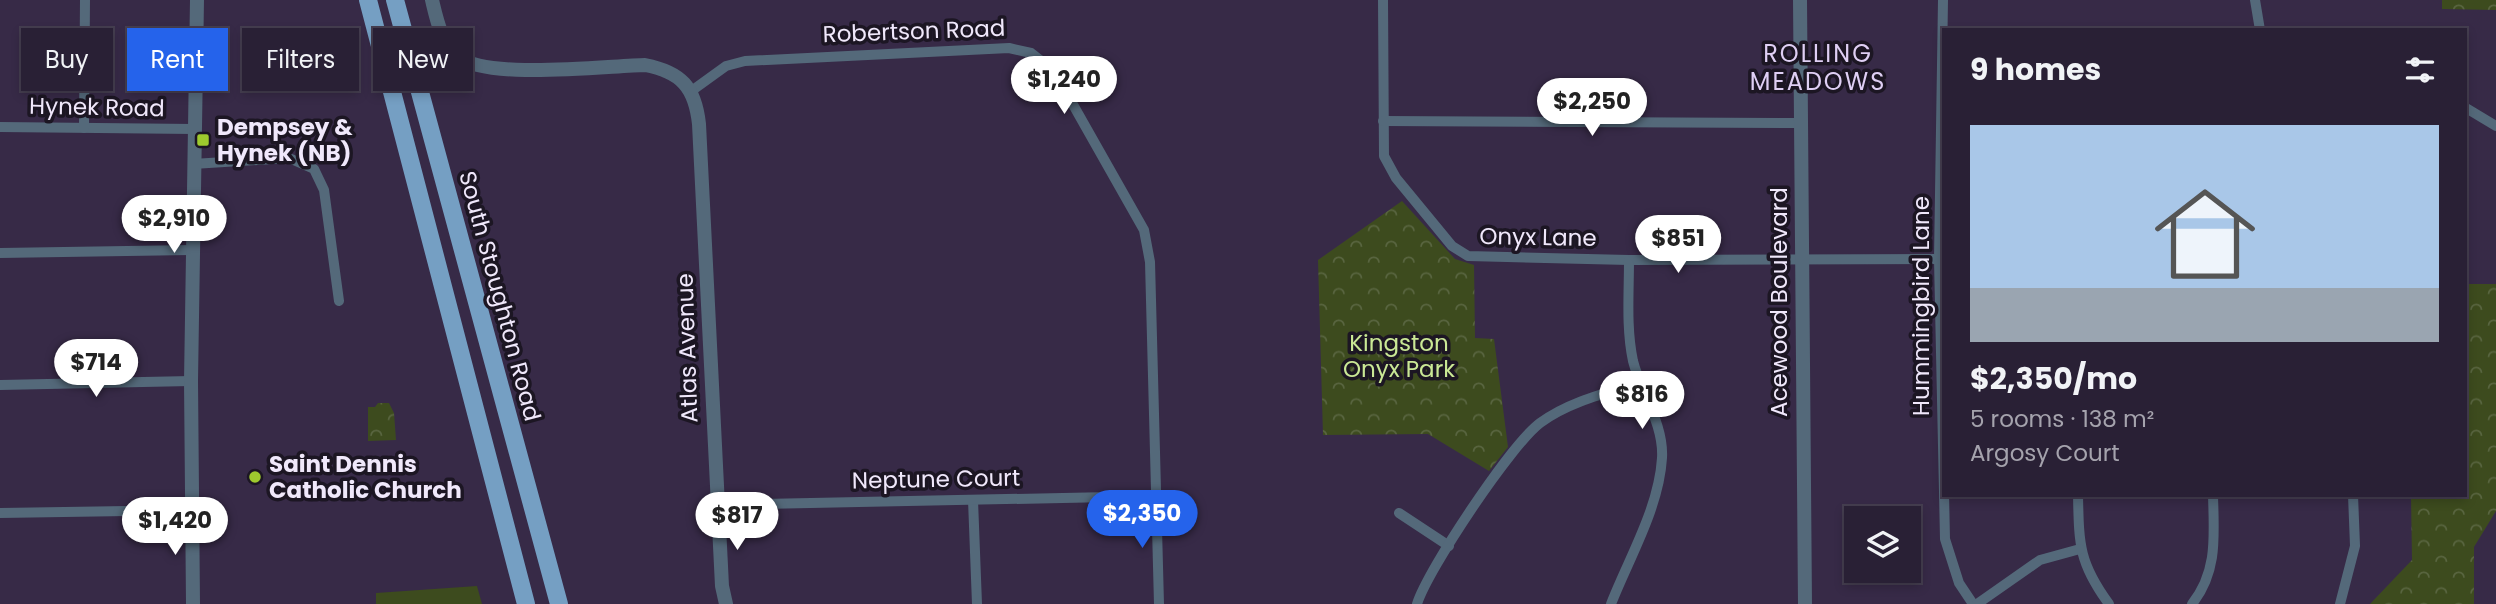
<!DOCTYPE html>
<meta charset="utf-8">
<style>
:root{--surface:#292035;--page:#31283d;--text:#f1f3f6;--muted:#a5a3ad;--line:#453e50;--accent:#2563eb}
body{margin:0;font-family:Poppins,sans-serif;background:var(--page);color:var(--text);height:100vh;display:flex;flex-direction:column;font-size:26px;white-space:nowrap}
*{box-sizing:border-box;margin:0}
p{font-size:23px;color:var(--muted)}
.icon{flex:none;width:38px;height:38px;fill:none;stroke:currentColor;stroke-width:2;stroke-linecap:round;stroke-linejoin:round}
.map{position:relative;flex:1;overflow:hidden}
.details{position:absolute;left:1942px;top:28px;width:525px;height:469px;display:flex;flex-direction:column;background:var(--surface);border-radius:0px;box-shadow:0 4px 10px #0003,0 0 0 2px var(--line)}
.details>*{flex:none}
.guide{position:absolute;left:21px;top:28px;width:665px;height:63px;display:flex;gap:14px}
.buttons{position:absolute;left:1844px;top:506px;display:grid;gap:14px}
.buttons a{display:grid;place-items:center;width:77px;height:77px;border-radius:0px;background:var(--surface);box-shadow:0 4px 10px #0003,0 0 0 2px var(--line);font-size:35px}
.price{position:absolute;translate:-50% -60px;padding:0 16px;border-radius:24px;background:#fff;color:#222;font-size:23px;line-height:46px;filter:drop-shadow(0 2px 4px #0008)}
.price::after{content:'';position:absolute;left:50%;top:42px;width:21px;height:16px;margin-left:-10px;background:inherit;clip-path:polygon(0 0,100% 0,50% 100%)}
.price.selected{background:var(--accent);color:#fff}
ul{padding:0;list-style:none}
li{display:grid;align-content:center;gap:14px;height:371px;padding:0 28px}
li span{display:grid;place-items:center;height:217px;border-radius:0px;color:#555}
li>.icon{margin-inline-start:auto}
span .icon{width:126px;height:126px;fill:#fffc;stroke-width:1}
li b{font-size:30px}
h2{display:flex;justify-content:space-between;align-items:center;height:84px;padding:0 28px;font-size:30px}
.chip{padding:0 24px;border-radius:0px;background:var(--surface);box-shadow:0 4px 10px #0003,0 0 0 2px var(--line);font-size:24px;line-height:63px}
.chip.selected{background:var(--accent);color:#fff}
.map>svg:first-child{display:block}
.green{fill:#3d4b1e}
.park{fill:url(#park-crowns)}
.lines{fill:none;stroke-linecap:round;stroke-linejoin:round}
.minor{stroke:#54697a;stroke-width:10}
.tertiary{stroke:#54697a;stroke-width:14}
.primary{stroke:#759fc3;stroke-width:18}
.poi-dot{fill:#9eca2e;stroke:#1c1623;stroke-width:2.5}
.labels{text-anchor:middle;stroke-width:7;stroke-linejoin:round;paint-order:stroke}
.street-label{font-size:23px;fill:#f0e8fb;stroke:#1c1623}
.poi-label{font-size:23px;font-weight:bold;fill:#f0e8fb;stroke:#1c1623;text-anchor:start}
.park-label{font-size:23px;fill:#cae895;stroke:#1c1623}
.neighbourhood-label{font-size:24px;letter-spacing:2px;fill:#dfcff4;stroke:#1c1623}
</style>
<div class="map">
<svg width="2496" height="604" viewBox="0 0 2496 604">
<defs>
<pattern id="park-crowns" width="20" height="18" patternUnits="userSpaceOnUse" patternTransform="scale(1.75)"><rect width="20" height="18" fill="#3d4b1e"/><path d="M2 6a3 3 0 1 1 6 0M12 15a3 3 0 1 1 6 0" fill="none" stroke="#596540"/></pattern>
</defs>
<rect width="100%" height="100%" fill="#372a47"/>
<path class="green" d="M 477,586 L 482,604 L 376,604 L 376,593 Z"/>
<g class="park">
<path d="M 2442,0 L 2496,0 L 2496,10 L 2442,9 Z"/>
<path d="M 1402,201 L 1455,259 L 1474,265 L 1475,338 L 1494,339 L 1508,447 L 1489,471 L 1428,434 L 1323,435 L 1318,260 Z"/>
<path d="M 2466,284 L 2496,284 L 2496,511 L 2474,547 L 2474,604 L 2370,604 L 2412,560 L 2411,495 L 2466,495 Z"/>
<path d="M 378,403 L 389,403 L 394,413 L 396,440 L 368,441 L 368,407 L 375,407 Z"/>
</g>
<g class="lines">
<g class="minor">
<path d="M 1383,0 L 1384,156 L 1396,178 L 1452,246 L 1468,256 L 1629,260 L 1944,259"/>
<path d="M 1943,0 L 1939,259 L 1945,539 L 1959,583 L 1973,604"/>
<path d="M 2255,0 L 2260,30"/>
<path d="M 690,92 L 726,66 L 745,61 L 1009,48 L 1031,53 L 1054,71 L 1144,230 L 1150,262 L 1159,604"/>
<path d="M 2466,108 L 2496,126"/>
<path d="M 1383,121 L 1800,123"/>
<path d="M 0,127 L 194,129"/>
<path d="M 84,128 L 85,0"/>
<path d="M 193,164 L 289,158 L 314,169 L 324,190 L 339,301"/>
<path d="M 0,253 L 191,250"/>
<path d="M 0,385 L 191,381"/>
<path d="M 2078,495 C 2079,545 2079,563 2109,604"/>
<path d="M 973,500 L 977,604"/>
<path d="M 717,505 L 1157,496"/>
<path d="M 0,513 L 192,510"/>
<path d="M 1399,513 L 1449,546"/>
<path d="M 1417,604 C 1428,569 1511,445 1540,423 C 1568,402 1606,393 1639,383"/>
<path d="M 1611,604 C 1629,558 1659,508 1662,458 C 1664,424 1641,393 1633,361 C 1626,328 1629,294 1629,260"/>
<path d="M 1977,604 L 2040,560 L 2080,549"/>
<path d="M 2192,604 C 2218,571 2214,536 2213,495"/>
<path d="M 2340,604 L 2355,546 L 2353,495"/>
</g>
<g class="tertiary">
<path d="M 432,0 C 437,21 441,42 459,57 C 488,80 605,66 645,65 C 681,72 695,87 699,124 L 722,586 L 726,604"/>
<path d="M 1800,0 L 1805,604"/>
<path d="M 193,604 L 191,381 L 197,0"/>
</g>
<g class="primary">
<path d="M 368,0 L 526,604"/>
<path d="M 395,0 L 559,604"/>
</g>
</g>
<g class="poi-dot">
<rect x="196" y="133" width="14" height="14" rx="3.5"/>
<circle cx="255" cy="477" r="7"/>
</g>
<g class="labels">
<g class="street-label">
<text transform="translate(914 31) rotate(-2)" y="8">Robertson Road</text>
<text transform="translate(97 107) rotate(1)" y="8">Hynek Road</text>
<text transform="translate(1538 237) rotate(1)" y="8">Onyx Lane</text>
<text transform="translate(500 296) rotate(75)" y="8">South Stoughton Road</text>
<text transform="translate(1779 302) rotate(-90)" y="8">Acewood Boulevard</text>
<text transform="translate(1921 306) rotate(-90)" y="8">Hummingbird Lane</text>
<text transform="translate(687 348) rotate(-92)" y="8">Atlas Avenue</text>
<text transform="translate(936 479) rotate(-1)" y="8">Neptune Court</text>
</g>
<g class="poi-label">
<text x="217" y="135">Dempsey &amp;<tspan x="217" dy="26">Hynek (NB)</tspan></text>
<text x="269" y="472">Saint Dennis<tspan x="269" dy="26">Catholic Church</tspan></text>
</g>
<g class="park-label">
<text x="1399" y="351">Kingston<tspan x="1399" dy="26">Onyx Park</tspan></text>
</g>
<g class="neighbourhood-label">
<text x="1818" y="62">ROLLING<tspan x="1818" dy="28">MEADOWS</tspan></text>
</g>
</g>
</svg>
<div class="buttons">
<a><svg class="icon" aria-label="layers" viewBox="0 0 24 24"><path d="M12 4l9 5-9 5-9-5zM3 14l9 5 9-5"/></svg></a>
</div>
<b class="price" style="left:1064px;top:116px">$1,240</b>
<b class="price" style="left:1592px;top:138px">$2,250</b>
<b class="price" style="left:174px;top:255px">$2,910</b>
<b class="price" style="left:1678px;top:275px">$851</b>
<b class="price" style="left:96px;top:399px">$714</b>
<b class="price" style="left:1642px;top:431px">$816</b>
<b class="price selected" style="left:1142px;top:550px">$2,350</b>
<b class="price" style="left:737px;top:552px">$817</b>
<b class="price" style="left:175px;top:557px">$1,420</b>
<div class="guide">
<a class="chip">Buy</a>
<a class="chip selected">Rent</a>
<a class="chip">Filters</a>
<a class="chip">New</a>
</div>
<section class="details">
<h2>9 homes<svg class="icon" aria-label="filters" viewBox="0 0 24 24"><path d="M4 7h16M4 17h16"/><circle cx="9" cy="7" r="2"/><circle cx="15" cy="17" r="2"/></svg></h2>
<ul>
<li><span style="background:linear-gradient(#a9c7e8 75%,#9aa5b1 0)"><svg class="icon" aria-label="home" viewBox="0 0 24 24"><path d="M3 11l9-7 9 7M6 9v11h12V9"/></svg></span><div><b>$2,350/mo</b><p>5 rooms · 138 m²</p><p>Argosy Court</p></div></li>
</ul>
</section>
</div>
